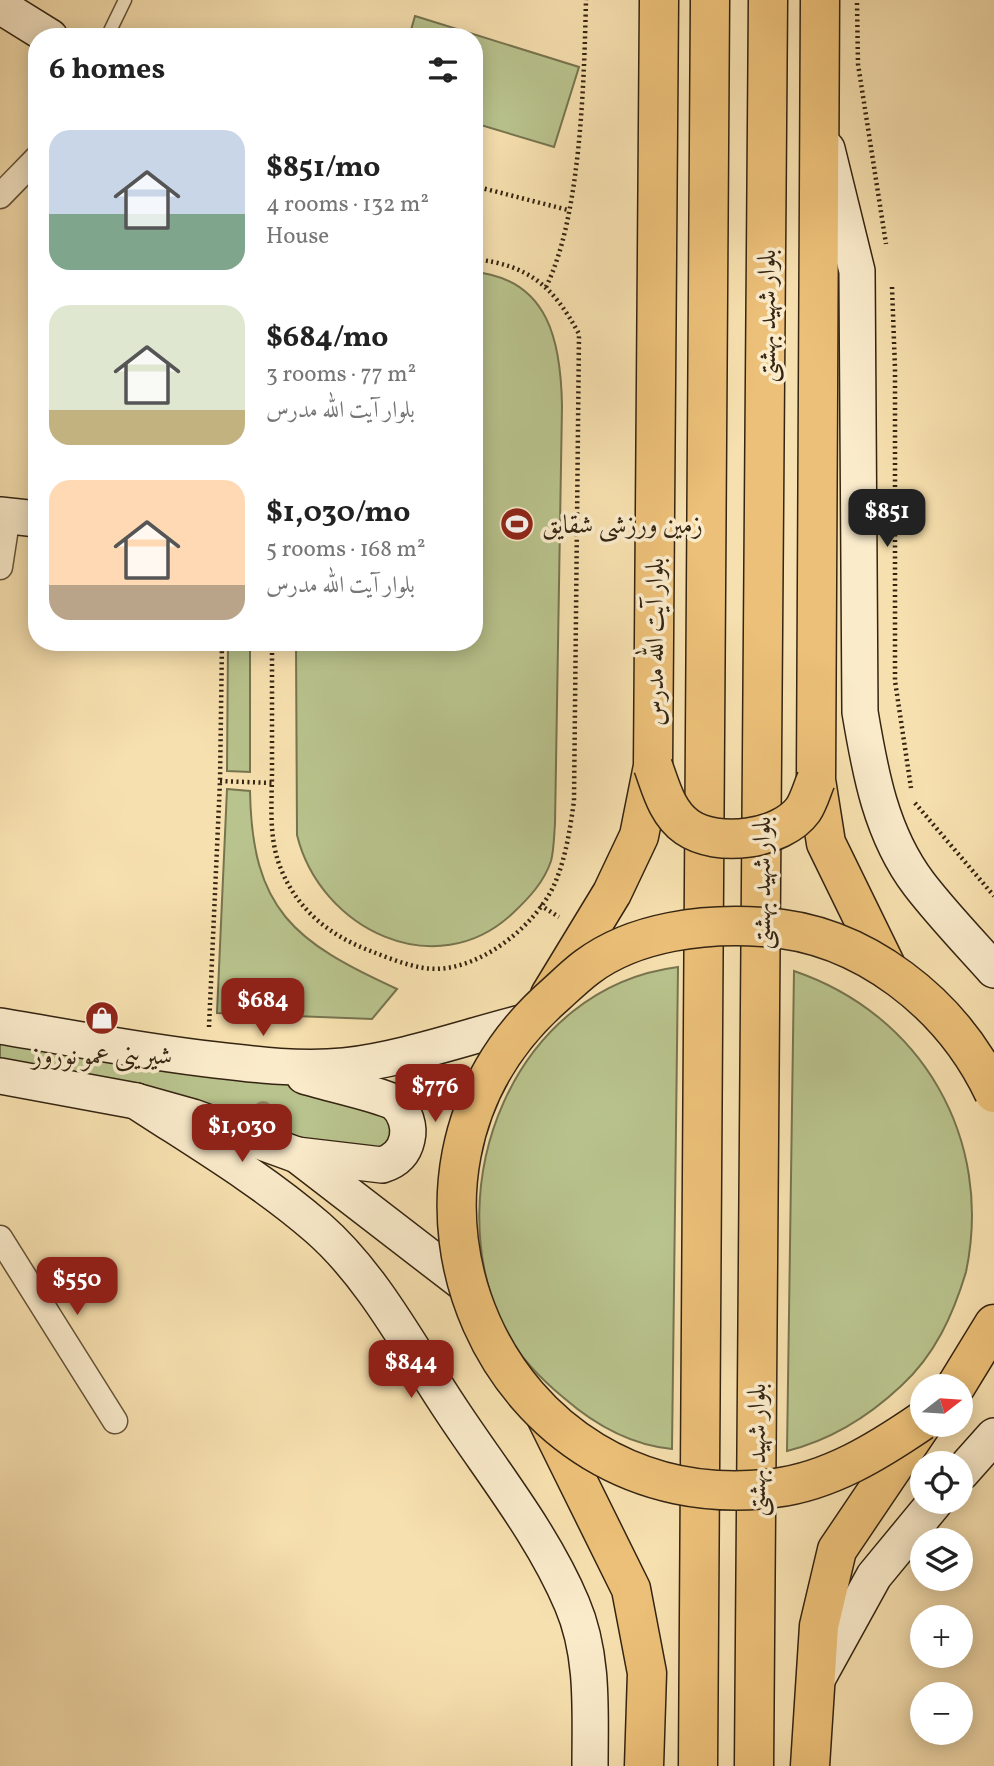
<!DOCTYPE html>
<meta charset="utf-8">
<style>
:root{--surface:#fff;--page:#f6f6f6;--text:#222;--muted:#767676;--accent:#8f2418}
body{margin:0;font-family:Vollkorn,Amiri,serif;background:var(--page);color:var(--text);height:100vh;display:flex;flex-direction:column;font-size:26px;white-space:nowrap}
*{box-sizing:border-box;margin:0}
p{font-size:23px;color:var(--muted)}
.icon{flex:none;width:38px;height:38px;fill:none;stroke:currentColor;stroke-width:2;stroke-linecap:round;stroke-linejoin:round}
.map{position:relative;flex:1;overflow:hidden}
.panel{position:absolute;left:28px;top:28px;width:455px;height:623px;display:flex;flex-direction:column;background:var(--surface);border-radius:28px;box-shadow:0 4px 18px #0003}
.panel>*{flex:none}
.needle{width:46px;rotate:73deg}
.fabs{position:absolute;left:910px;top:1374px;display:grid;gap:14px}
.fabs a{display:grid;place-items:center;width:63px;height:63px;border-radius:50%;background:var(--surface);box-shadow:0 4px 18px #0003;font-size:35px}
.price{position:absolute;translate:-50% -60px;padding:0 16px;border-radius:14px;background:var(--accent);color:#fff;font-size:23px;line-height:46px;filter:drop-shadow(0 2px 4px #0008)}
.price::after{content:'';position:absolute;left:50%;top:42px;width:21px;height:16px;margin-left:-10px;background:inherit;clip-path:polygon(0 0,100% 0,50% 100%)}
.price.on{background:#222;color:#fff}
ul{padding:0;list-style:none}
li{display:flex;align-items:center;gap:21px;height:175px;padding:0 21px}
li span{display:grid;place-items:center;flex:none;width:196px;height:140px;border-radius:21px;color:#555}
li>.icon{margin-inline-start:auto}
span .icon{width:84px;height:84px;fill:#fffc;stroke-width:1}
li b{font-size:30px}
h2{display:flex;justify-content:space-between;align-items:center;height:84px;padding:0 21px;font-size:30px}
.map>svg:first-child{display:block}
.green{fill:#b9c38d;stroke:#76744f;stroke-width:2}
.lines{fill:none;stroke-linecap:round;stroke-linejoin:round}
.lane-casing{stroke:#655338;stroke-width:15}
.street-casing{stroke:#655338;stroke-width:27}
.secondary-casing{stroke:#342411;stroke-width:38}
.primary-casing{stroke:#342411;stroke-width:41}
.path{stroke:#342411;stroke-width:4.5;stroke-dasharray:2 3.5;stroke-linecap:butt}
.lane{stroke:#faebcb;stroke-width:12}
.street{stroke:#faebcb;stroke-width:24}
.secondary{stroke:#faebcb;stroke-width:35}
.primary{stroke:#ecc078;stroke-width:38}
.primary-bridge-casing{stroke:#342411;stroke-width:41;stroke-linecap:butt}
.primary-bridge{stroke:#ecc078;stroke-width:38}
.tree{fill:#9e8f69}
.labels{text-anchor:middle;stroke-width:7;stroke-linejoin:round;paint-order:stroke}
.street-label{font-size:26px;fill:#342411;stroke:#faebcb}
.poi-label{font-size:26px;fill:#342411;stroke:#faebcb;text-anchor:start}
</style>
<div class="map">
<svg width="994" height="1766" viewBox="0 0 994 1766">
<rect width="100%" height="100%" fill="#f7e0af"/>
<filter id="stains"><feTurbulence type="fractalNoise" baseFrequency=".00286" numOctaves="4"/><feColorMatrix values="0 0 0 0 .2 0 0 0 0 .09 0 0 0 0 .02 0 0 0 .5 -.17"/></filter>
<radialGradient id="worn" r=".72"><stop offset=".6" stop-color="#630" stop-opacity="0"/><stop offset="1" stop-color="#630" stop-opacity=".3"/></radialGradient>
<g class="green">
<path d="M 415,16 L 579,67 L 554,147 L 474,123 L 474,37 L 409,37 Z"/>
<path d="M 474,272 C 550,279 561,344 562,406 L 555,824 C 554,835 554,850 551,861 C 544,882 529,898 513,913 C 436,986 320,929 297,835 L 296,642 L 474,642 Z"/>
<path d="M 228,642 L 250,642 L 250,772 L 227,771 Z"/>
<path d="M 227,789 L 250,791 C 252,910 294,942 397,989 L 372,1019 L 217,1013 Z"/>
<path d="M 678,967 L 672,1449 C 631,1445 595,1425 564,1398 C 541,1379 516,1353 503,1326 C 437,1186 513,988 678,967 Z"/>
<path d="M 794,971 C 921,1014 994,1138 966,1272 C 953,1315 935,1355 901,1386 C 868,1417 831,1440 787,1451 Z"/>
<path d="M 0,1026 L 394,1103 L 394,1161 L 0,1076 Z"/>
</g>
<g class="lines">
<g class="lane-casing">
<path id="lane" d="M 107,37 L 125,0"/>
</g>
<g class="street-casing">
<g id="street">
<path d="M 0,196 L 37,158"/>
<path d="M 0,567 L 8,515"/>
<path d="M 0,1238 L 115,1421"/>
</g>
</g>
<g class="secondary-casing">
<g id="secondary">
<path d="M 0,6 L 50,37"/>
<path d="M 827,149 L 857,271 L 860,712 C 870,772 881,834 919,884 C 942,914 969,942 994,970"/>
<path d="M 0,515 L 37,519"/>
<path d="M 0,1026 C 72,1038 144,1052 216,1060 C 258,1065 301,1070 344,1066 C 405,1059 465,1037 525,1022"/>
<path d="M 0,1076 L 136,1101 L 193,1117 L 297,1155 L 467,1286"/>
<path d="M 136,1101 C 197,1141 263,1180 318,1228 C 374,1277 411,1350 452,1411 C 493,1473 543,1535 572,1604 C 594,1655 590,1712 590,1766"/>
<path d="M 297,1155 L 382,1165 C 395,1161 404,1153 407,1139 C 410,1127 405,1111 395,1103 C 382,1095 322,1082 304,1076"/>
<path d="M 961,1473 L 994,1436"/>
<path d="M 815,1683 L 874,1576 L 935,1502"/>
</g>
</g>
<g class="primary-casing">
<g id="primary">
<path d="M 820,0 L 816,780 L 826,843 L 888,970"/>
<path d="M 550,995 L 612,893 L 639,836 L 653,766 L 659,0"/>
<path d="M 956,1386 L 994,1324"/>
<path d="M 545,1415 L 631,1589 L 647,1673 L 644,1766"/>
<path d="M 698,1766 L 710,0"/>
<path d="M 754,1766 L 768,0"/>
<path d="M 810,1766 L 819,1626 L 837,1550 L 922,1424"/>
</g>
</g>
<g class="path">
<path d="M 857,3 L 858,64 L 886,244"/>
<path d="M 474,186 L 568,210"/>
<path d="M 546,287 C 581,216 584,81 586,0"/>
<path d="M 892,287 L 895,368 L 895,681 L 911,788"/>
<path d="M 272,642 C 272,685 272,727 272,770 C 272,804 268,838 281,869 C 297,909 329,935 368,950 C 386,957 405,965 424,968 C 474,976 536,927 555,883 C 566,857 570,829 574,801 L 579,334 C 553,286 529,265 474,259"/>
<path d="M 220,781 L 272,783"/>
<path d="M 915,803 L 994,896"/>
<path d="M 540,905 L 559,917"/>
<path d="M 209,1027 L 220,781 L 222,642"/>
<path d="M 431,1098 L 436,1080"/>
</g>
<use href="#lane" class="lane"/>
<use href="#street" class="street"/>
<use href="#secondary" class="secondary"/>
<use href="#primary" class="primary"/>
<g class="primary-bridge-casing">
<g id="primary-bridge">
<path d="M 653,766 C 661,788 667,813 687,827 C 717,848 781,840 803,810 C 809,801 812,789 816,780"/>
<path d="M 922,1421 C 878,1451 830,1481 775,1488 C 496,1523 345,1178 555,995 C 565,986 575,976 587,967 C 635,931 705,923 763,927 C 863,933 952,1004 994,1093"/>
</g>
</g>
<use href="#primary-bridge" class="primary-bridge"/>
</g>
<circle class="tree" cx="263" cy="1111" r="10"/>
<defs>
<g id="stadium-disc" transform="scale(1.75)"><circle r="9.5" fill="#8f2418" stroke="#faebcb"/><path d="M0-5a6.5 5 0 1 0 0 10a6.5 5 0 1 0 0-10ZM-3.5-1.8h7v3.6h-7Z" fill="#fff"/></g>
<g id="shop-disc" transform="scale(1.75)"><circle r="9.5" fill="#8f2418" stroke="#faebcb"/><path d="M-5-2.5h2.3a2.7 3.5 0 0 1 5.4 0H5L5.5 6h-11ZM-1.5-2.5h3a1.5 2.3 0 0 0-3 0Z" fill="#fff"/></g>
</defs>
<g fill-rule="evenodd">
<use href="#stadium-disc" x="517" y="524"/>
<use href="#shop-disc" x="102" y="1018"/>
</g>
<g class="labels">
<g class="street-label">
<text transform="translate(766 316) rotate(-90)" y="9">بلوار شهید بهشتی</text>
<text transform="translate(654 642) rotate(-90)" y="9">بلوار آیت الله مدرس</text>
<text transform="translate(761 883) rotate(-90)" y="9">بلوار شهید بهشتی</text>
<text transform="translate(756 1450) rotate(-90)" y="9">بلوار شهید بهشتی</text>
</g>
<g class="poi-label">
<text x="542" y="533">زمین ورزشی شقایق</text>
<text x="102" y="1064" text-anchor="middle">شیرینی عمو نوروز</text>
</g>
</g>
<rect width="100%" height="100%" filter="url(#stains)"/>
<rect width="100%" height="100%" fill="url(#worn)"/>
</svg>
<div class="fabs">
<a><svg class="needle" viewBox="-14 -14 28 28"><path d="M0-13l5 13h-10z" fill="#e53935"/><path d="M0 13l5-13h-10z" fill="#767676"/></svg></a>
<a><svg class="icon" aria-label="locate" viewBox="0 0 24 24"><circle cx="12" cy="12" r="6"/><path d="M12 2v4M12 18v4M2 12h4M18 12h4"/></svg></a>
<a><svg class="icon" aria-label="layers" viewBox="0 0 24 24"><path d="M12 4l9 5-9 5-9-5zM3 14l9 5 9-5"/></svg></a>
<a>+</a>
<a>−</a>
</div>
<b class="price on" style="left:887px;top:549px">$851</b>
<b class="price" style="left:263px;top:1038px">$684</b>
<b class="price" style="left:435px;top:1124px">$776</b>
<b class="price" style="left:242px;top:1164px">$1,030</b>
<b class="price" style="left:77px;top:1317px">$550</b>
<b class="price" style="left:411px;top:1400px">$844</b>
<section class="panel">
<h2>6 homes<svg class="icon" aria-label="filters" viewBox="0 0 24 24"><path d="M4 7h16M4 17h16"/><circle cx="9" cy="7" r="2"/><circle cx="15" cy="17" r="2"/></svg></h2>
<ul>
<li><span style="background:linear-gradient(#c9d6e8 60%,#7fa58c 0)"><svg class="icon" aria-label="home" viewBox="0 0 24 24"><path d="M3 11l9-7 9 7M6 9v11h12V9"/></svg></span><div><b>$851/mo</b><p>4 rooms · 132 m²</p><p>House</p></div></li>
<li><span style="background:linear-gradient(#dfe7d0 75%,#c2b280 0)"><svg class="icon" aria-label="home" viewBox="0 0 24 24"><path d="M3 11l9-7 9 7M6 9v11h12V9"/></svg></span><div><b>$684/mo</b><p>3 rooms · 77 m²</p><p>بلوار آیت الله مدرس</p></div></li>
<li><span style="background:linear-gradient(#ffd9b3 75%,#b9a48a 0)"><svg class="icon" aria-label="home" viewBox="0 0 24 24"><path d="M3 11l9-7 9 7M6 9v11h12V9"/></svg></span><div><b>$1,030/mo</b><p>5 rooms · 168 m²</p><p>بلوار آیت الله مدرس</p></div></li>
</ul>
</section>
</div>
